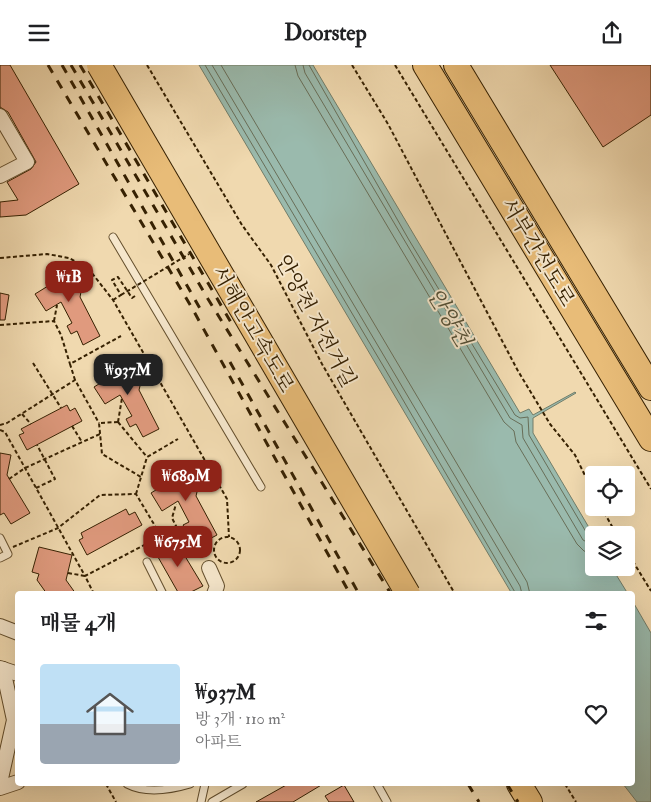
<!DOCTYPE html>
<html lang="ko">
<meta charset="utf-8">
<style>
:root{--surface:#fff;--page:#f6f6f6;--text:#202124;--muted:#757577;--accent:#8f2418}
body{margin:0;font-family:"IM FELL Double Pica","Noto Serif KR",serif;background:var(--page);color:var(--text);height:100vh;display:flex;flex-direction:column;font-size:19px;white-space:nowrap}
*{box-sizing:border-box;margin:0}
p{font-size:16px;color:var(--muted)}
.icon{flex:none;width:28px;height:28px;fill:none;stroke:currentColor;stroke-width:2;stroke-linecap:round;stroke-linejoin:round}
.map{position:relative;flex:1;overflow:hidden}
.details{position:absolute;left:15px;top:526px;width:620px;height:195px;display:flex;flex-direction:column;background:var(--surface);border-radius:5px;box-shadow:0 5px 20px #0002}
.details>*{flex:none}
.controls{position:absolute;left:585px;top:401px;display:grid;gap:10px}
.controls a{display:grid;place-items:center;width:50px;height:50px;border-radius:5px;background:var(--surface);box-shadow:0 5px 20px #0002;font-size:25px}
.price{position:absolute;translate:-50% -42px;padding:0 11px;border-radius:10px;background:var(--accent);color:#fff;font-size:16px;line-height:32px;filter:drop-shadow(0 1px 2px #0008)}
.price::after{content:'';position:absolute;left:50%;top:30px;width:15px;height:11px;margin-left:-8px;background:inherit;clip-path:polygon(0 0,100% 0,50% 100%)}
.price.selected{background:#222;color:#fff}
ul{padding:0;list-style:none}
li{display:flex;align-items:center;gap:15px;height:125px;padding:0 25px}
li span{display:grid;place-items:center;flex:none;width:140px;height:100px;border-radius:5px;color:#555}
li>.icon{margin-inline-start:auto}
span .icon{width:60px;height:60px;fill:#fffc;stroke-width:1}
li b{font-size:21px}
h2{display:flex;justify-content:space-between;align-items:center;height:60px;padding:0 25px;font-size:21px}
header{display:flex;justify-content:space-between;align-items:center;height:65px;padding:0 25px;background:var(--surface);font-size:22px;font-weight:700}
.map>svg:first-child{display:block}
.water{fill:#9abaad;stroke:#727d69}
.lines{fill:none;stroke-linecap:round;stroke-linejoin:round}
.shore{stroke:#686e58;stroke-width:1}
.building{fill:#e09a7e;stroke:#362102}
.lane-casing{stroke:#644f2d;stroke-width:9}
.street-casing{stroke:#644f2d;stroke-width:16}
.highway-casing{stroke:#362102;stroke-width:26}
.path{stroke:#362102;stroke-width:2;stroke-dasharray:4 2.5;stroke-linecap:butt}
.lane{stroke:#f5e6cb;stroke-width:7}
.street{stroke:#f5e6cb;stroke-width:14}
.highway{stroke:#e8bc78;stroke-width:24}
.rail{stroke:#362102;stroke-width:3;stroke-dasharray:9 9;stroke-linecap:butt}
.highway-bridge-casing{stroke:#362102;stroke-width:26;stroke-linecap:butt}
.path-bridge{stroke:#362102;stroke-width:2;stroke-dasharray:4 2.5;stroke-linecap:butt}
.highway-bridge{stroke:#e8bc78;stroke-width:24}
.labels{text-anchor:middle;stroke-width:4;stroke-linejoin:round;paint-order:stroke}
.street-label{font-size:21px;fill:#362102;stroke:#f5e6cb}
.water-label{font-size:22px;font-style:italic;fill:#544f35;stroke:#f5e6cb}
</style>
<header><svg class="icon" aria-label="menu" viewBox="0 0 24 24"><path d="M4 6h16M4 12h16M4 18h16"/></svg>Doorstep<svg class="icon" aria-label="share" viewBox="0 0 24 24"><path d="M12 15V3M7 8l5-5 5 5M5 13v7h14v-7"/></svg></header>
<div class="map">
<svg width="651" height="737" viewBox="0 0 651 737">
<rect width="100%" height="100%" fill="#f0d9af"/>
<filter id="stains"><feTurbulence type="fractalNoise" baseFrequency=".004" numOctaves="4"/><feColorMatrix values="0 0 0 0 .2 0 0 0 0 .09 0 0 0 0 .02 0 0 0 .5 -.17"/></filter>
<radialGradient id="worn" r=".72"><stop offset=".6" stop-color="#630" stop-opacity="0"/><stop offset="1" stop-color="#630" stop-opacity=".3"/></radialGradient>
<g class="water">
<path d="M 199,0 L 313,0 L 520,348 L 529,344 L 533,350 L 575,327 L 576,328 L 533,353 L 533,368 L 594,471 L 594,502 L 612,503 L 628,529 L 512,529 Z"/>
<path d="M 633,537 L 651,568 L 651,737 L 637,737 L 623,719 L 632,719 Z"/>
</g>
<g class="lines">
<g class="shore">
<path d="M 205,0 L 385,304 L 516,529"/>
<path d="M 212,0 L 520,521 L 522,529"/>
<path d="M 221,0 L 527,517 L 530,529"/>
<path d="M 295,0 L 298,11 L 504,357 L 514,366 L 516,377 L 577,479 L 584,486 L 594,489"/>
<path d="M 303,0 L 305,8 L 510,353 L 522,360 L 523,373 L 583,475 L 594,481"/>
<path d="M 309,0 L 409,175 L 515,350 L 520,353 L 528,352 L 529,370 L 589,472 L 594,475"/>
</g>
</g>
<g class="building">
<path d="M 0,0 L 10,0 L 79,119 L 26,150 L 0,152 L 0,137 L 18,135 L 7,117 L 31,104 L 36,97 L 8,47 L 0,42 Z"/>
<path d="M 550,0 L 651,0 L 651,50 L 603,82 Z"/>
<path d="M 52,204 L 84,212 L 80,232 L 100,271 L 83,280 L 77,266 L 71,269 L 67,261 L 72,258 L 61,237 L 46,246 L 35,229 L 48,221 Z"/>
<path d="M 0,228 L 9,230 L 5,255 L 0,255 Z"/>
<path d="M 111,297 L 144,305 L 139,325 L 159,364 L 143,372 L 136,359 L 130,362 L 126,354 L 132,351 L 120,330 L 105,339 L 94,322 L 107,314 Z"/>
<path d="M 67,340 L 70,346 L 75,343 L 82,356 L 27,385 L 19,370 L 24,368 L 21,364 Z"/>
<path d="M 0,388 L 11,390 L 7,410 L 30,448 L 11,459 L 4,448 L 0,450 Z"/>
<path d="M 168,403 L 201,411 L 196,431 L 217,470 L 200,479 L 193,465 L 188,468 L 183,460 L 189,457 L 178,436 L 162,446 L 151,428 L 164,420 Z"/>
<path d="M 126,444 L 129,450 L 135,447 L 142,460 L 87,490 L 79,475 L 83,473 L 81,468 Z"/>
<path d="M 174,473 L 203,521 L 187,529 L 179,529 L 154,485 Z"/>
<path d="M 39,482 L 72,490 L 66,515 L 76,529 L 47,529 L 37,515 L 39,509 L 32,507 Z"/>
<path d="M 288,719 L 323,719 L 293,737 L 256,737 Z"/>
<path d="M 344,720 L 354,737 L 329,737 L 325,731 Z"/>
</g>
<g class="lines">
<g class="lane-casing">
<g id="lane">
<path d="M 113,172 L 261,422"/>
<path d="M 0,473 L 8,489 L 0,493"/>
<path d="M 147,497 L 163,529"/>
<path d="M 127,719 C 146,729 170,725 190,719"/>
<path d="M 377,719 L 387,737"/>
<path d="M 201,737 L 205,719"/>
<path d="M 212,737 L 243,719"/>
</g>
</g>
<g class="street-casing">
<g id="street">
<path d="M 0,51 L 27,97 L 0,111"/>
<path d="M 209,503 L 217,521 L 214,529"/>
<path d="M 0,561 L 18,568"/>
<path d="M 0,603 L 18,609"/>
<path d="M 0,718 L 14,655 L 3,604"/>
<path d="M 0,723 L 18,717"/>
</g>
</g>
<g class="highway-casing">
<g id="highway">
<path d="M 425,0 L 651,374"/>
<path d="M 456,0 L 651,323"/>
<path d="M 519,719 L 530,737"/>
</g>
</g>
<g class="path">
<path d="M 147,0 L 242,160 L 271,200 L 322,299 L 455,529"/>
<path d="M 352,0 L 388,59 L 518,306 L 550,359 L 575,390 L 594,429"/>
<path d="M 395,0 L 651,424"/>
<path d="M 0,193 L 47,189 L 69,193 L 88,203 L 113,235 L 227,434 L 229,472"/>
<path d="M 113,235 L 121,230 L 112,215 L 118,212 L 132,233 L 135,231"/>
<path d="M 54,256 L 57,240"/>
<path d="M 0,260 L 54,256 L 61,270 L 70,299"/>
<path d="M 33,298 L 61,343"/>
<path d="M 75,315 L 70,299 L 121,271"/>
<path d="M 22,349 L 31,359"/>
<path d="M 118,357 L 99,358 L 102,389 L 141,412"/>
<path d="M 118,357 L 147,392"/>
<path d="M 118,357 L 122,333"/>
<path d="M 0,360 L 7,358 L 75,315 L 99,358"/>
<path d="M 72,361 L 82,377"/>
<path d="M 0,365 L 5,367 L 85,511"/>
<path d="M 9,414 L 25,403 L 100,369"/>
<path d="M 36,423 L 55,414 L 37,380"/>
<path d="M 136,429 L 147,392 L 178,374"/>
<path d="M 601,442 L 617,470"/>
<circle cx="227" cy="485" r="13"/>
<path d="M 13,482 L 58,463 L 100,430 L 136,429 L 161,471"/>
<path d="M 626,485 L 651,526"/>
<path d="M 68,508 L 85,511"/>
<path d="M 94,529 L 85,511 L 177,463 L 172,453 L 176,439"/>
<path d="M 106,719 L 116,737"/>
<path d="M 565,719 L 576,737"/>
</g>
<use href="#lane" class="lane"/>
<use href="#street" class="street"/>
<use href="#highway" class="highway"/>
<g class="rail">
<path d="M 48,0 L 192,243 L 350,529"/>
<path d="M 62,0 L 202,247"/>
<path d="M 71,0 L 208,234 L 391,529"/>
<path d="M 80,0 L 232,259"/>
<path d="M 230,297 L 359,529"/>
<path d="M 468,719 L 479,737"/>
<path d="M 507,719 L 518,737"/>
</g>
<g class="highway-bridge-casing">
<path id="highway-bridge" d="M 99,0 L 408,529"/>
</g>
<path class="path-bridge" d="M 121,230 L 189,189"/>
<use href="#highway-bridge" class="highway-bridge"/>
</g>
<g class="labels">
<g class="street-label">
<text transform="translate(538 187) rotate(59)" y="7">서부간선도로</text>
<text transform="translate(316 256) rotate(62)" y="7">안양천 자전거길</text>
<text transform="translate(253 264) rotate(60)" y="7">서해안고속도로</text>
</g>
<g class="water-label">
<text transform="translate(450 252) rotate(59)" y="8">안양천</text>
</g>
</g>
<rect width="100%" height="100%" filter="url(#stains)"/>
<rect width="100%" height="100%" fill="url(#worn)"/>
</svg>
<div class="controls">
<a><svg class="icon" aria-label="locate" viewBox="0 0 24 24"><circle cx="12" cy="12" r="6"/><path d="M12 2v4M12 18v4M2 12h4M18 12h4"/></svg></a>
<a><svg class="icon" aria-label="layers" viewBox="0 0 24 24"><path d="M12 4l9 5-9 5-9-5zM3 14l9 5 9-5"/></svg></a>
</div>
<b class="price" style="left:69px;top:238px">₩1B</b>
<b class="price selected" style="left:128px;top:331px">₩937M</b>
<b class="price" style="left:186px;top:437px">₩689M</b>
<b class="price" style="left:178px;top:503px">₩675M</b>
<section class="details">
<h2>매물 4개<svg class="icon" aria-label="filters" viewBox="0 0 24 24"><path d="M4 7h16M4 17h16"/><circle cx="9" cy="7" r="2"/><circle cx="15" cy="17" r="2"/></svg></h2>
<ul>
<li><span style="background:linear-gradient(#bfe0f5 60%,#9aa5b1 0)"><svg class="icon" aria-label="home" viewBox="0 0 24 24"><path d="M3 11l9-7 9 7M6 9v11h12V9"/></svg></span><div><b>₩937M</b><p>방 3개 · 110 m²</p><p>아파트</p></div><svg class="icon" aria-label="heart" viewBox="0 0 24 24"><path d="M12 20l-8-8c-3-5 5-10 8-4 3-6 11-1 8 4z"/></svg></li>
</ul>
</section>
</div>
